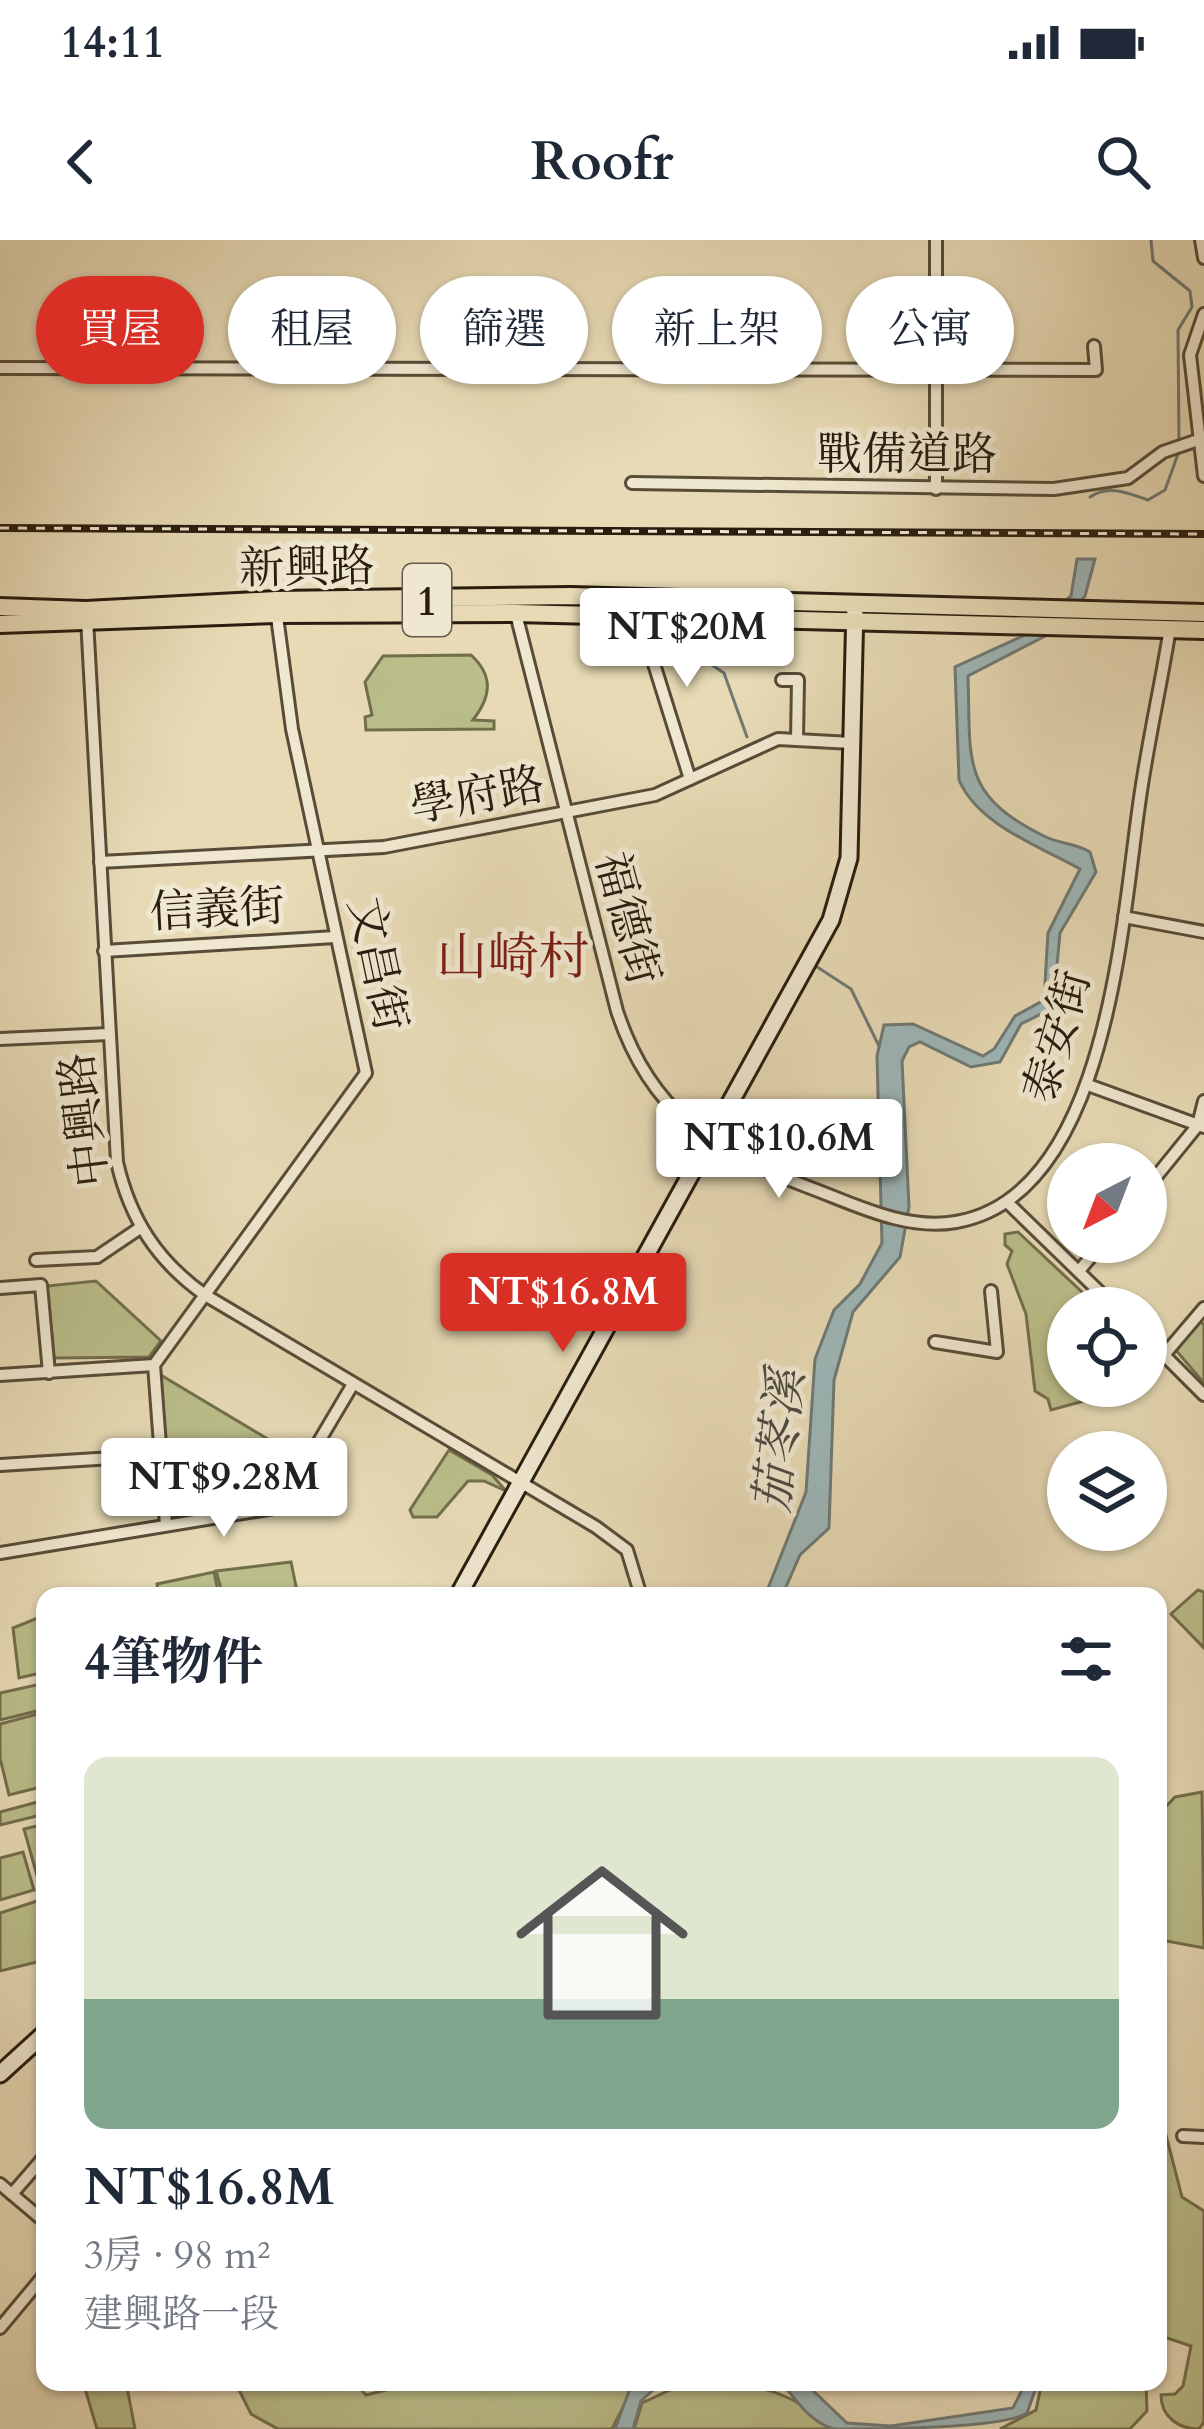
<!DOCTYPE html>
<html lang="zh-TW">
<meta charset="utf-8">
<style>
:root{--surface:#fff;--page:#f6f6f7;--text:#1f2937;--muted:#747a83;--accent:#d93025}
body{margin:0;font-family:Cardo,"Noto Serif TC",serif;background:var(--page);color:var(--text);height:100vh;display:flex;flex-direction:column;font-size:45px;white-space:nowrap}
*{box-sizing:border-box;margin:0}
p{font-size:39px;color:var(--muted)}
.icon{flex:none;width:66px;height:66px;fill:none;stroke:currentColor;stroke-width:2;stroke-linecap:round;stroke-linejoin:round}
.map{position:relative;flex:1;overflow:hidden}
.drawer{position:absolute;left:36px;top:1347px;width:1131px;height:804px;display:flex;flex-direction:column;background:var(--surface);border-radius:24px;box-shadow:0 3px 9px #0004}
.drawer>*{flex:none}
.banner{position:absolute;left:36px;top:36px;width:1134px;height:108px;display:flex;gap:24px}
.needle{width:78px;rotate:222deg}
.controls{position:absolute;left:1047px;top:903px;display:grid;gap:24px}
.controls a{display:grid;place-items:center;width:120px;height:120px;border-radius:50%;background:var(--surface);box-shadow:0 3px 9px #0004;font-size:60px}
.price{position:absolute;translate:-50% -102px;padding:0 27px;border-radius:12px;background:#fff;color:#222;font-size:39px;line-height:78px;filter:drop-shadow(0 3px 6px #0008)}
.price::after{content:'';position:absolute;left:50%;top:72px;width:36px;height:27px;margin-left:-18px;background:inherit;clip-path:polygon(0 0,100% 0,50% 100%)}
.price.active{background:var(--accent);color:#fff}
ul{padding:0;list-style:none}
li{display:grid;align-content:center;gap:24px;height:636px;padding:0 48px}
li span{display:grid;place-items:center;height:372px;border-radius:24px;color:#555}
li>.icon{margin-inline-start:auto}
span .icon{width:216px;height:216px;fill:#fffc;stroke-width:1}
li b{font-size:51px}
h2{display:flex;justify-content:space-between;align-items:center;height:144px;padding:0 48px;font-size:51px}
.chip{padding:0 42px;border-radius:54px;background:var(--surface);box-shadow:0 3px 9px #0004;font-size:42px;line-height:108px}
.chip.active{background:var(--accent);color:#fff}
.status{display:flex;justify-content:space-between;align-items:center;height:84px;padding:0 60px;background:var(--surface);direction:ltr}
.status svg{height:33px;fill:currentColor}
header{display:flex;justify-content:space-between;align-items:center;height:156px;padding:0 48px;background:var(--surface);font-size:54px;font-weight:700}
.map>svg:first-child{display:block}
.green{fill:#babe8a;stroke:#726e4c;stroke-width:3}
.water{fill:#9db7b9;stroke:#6f7975;stroke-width:3}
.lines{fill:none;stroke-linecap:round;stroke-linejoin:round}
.stream{stroke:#6f7975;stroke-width:3}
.street-casing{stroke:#584c38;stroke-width:16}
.secondary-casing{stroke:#291d0f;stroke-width:21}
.primary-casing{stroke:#291d0f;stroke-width:22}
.street{stroke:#efe7cf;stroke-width:10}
.secondary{stroke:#efe7cf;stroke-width:15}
.primary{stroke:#e7dab5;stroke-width:16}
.rail-casing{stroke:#291d0f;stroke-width:8}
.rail{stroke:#efe7cf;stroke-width:3;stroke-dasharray:9;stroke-linecap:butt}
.labels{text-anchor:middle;stroke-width:10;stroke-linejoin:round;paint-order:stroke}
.shield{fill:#efe7cf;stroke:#645a49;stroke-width:3}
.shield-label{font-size:42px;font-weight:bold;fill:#291d0f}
.street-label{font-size:45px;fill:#291d0f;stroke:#efe7cf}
.water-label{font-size:48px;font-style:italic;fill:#4c4b42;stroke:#efe7cf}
.quarter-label{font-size:51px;fill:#7a1f14;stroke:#efe7cf}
</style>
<div class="status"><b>14:11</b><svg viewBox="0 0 49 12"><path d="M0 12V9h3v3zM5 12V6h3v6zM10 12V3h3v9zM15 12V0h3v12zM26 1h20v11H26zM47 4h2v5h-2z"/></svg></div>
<header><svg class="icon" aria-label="back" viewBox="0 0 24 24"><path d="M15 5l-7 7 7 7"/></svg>Roofr<svg class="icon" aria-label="search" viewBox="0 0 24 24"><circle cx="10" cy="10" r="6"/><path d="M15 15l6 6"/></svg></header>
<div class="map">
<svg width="1204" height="2189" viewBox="0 0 1204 2189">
<rect width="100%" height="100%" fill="#e7dab5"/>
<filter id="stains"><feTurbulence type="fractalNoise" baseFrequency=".00167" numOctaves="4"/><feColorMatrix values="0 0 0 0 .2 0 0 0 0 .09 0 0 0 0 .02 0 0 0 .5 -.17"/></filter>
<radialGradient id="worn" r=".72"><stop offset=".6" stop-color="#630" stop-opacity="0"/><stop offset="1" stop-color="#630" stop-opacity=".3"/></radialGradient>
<g class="green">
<path d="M 471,415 C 494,436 491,457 473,480 L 494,481 L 494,489 L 366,490 L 365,477 L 372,475 L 365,442 L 383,416 Z"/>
<path d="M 1018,992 L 1099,1068 L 1068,1068 L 1068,1146 L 1116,1146 L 1109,1152 L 1087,1150 L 1084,1161 L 1051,1170 L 1048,1159 L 1035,1151 L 1026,1074 L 1007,1024 L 1012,1011 L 1005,1005 L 1005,994 Z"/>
<path d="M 96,1041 L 161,1101 L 149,1117 L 54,1118 L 47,1046 Z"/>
<path d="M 1198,1079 L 1204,1085 L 1204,1143 L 1174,1108 Z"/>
<path d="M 159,1134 L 291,1213 L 296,1223 L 279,1255 L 170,1275 Z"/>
<path d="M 449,1210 L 492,1235 L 506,1251 L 484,1241 L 468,1241 L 437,1277 L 413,1277 L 410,1270 Z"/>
<path d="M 291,1322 L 298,1356 L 223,1356 L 216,1331 Z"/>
<path d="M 214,1332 L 219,1356 L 159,1356 L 157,1344 Z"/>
<path d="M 1198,1350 L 1204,1352 L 1204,1408 L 1171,1374 Z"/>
<path d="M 45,1375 L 45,1432 L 19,1438 L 13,1388 Z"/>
<path d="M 45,1443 L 45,1469 L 0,1480 L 0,1453 Z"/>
<path d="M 45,1472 L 45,1546 L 9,1555 L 0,1518 L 0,1484 Z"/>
<path d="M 1202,1552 L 1204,1708 L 1167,1701 L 1158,1708 L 1158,1575 L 1175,1557 Z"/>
<path d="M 45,1560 L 45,1574 L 0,1585 L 0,1572 Z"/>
<path d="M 45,1584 L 45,1649 L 41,1650 L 24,1589 Z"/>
<path d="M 23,1612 L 34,1650 L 0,1660 L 0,1618 Z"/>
<path d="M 40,1660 L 45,1720 L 0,1731 L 0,1673 Z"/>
<path d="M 1158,1864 L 1182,1957 L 1204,1971 L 1204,2182 L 1199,2189 C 1179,2189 1161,2177 1161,2155 L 1175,2154 L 1183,2146 L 1191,2106 L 1158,2095 Z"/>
<path d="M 83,2142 L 126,2142 L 135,2189 L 97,2189 Z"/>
<path d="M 235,2142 L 354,2142 L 366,2155 L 418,2142 L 636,2142 L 612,2189 L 278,2189 L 251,2174 Z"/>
<path d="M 687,2142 C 741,2142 793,2146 829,2189 L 634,2189 L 642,2163 Z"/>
<path d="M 1042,2142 L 1146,2142 L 1147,2171 L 1130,2189 L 1000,2189 L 1036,2170 Z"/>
</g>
<g class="water">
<path d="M 1077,319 L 1095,319 L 1085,356 L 1051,393 L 968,436 C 971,520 959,555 1046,597 C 1060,604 1076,603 1090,612 L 1096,632 L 1060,693 L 1053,768 L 1021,784 L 1000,822 L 971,827 L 920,802 L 909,807 L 902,821 L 909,967 L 900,1017 L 853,1072 L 834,1140 L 829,1288 L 800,1315 L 782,1356 L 765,1356 L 806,1252 L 815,1119 L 834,1070 L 860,1044 L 882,1003 L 877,816 L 884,785 L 913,784 L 983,816 L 994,809 L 1015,776 L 1044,760 L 1048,693 L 1080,629 C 1041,607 978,585 959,540 L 955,427 L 1027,394 L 1071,356 Z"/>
<path d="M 646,2142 L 662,2142 L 641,2161 L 633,2189 L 615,2189 L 629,2151 Z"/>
<path d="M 754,2142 L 804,2142 L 847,2183 L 891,2186 L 1013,2168 L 1026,2142 L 1038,2142 L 1027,2173 C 1004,2189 865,2189 834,2189 C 812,2183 799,2164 786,2148 Z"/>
</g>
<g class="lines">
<g class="stream">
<path d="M 1151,0 L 1153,21 L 1190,51 L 1192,67 L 1178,90 L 1179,205"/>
<path d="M 1090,257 C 1109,244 1128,253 1148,260 L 1165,250 L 1178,214"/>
<path d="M 688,409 L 724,433 L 747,497"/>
<path d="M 811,723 L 851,749 L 879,806"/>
</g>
<g class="street-casing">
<g id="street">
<path d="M 1201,0 L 1204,18"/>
<path d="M 1204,74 L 1190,115 L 1204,236"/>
<path d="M 0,128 L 1096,130 L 1094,106"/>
<path d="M 632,243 L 1054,249 L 1128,238 L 1163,212 L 1204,198"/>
<path d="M 936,249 L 936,0"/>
<path d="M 638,357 L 639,376 L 690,539"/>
<path d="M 515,370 L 617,771 C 650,872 712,911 808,947 C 854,964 905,991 956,982 C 1109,956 1122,677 1140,558 C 1148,501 1161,445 1170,388"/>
<path d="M 87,379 L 117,922 C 130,979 157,1021 205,1055 L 596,1287 L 627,1310 L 641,1356"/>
<path d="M 782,440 L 798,440 L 797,500"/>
<path d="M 100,622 L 384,607 L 655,555 L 778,499 L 852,503"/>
<path d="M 1124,677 L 1204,692"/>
<path d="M 104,711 L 335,697"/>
<path d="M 0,799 L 109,794"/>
<path d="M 1088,845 L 1204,887"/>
<path d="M 1146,949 L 1198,885 L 1204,861"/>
<path d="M 1007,962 L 1116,1068"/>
<path d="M 36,1020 L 97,1017 L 140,988"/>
<path d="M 1079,1031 L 1103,1002"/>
<path d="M 0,1048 L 41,1045 L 49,1133"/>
<path d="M 1146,1097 L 1204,1155"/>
<path d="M 935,1102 L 997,1112 L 991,1051"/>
<path d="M 1164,1115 L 1204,1068"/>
<path d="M 154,1125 L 166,1285"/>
<path d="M 0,1135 L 154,1125 L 366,833 L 292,489 L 276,369"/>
<path d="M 0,1225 L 161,1215"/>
<path d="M 0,1313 L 280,1267 L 353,1144"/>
<path d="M 1183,1896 L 1204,1897"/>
<path d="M 0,1944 L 45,1982"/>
<path d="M 12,1954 L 45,1916"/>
<path d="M 0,2088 L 45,2034"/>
</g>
</g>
<g class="secondary-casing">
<g id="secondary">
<path d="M 458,1356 L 831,680 L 849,618 L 855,366"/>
<path d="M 0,1834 L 45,1793"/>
</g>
</g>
<g class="primary-casing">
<g id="primary">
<path d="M 0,367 L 86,370 L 276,360 L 571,356 L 1204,373"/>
<path d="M 0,384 L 276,374 L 515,373 L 1204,390"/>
</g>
</g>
<use href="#street" class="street"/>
<use href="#secondary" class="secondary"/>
<use href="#primary" class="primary"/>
<g class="rail-casing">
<path id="rail" d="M 0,288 L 1204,294"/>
</g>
<use href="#rail" class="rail"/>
</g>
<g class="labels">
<rect class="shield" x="403" y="324" width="48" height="72" rx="9"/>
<g class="shield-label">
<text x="427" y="375">1</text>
</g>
<g class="street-label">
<text x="907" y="229">戰備道路</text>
<text transform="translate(307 326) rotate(-1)" y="16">新興路</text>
<text transform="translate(477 554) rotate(-10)" y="16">學府路</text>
<text transform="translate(217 668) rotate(-3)" y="16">信義街</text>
<text transform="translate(629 678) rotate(75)" y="16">福德街</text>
<text transform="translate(379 724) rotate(78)" y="16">文昌街</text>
<text transform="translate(1056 796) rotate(-74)" y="16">泰安街</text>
<text transform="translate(83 880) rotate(-97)" y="16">中興路</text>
</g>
<g class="water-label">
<text transform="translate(778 1201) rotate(-84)" y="17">茄苳溪</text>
</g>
<g class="quarter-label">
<text x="513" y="734">山崎村</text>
</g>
</g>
<rect width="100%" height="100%" filter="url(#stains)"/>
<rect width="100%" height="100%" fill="url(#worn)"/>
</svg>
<div class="controls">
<a><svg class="needle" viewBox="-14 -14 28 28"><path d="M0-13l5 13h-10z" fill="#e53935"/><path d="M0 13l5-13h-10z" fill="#747a83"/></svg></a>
<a><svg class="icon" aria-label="locate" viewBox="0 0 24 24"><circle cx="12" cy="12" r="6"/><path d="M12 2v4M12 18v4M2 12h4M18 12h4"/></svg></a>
<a><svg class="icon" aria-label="layers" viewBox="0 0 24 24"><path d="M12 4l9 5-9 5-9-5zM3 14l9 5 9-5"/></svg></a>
</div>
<b class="price" style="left:687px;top:450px">NT$20M</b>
<b class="price" style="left:779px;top:961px">NT$10.6M</b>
<b class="price active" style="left:563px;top:1115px">NT$16.8M</b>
<b class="price" style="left:224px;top:1300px">NT$9.28M</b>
<div class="banner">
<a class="chip active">買屋</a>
<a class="chip">租屋</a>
<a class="chip">篩選</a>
<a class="chip">新上架</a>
<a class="chip">公寓</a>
</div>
<section class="drawer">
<h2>4筆物件<svg class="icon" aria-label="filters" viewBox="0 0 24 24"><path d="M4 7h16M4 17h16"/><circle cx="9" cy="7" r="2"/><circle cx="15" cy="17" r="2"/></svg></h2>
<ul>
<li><span style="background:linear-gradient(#dfe7d0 65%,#7fa58c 0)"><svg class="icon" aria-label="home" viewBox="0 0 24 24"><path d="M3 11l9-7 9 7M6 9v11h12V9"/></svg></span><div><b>NT$16.8M</b><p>3房 · 98 m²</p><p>建興路一段</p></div></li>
</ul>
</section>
</div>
